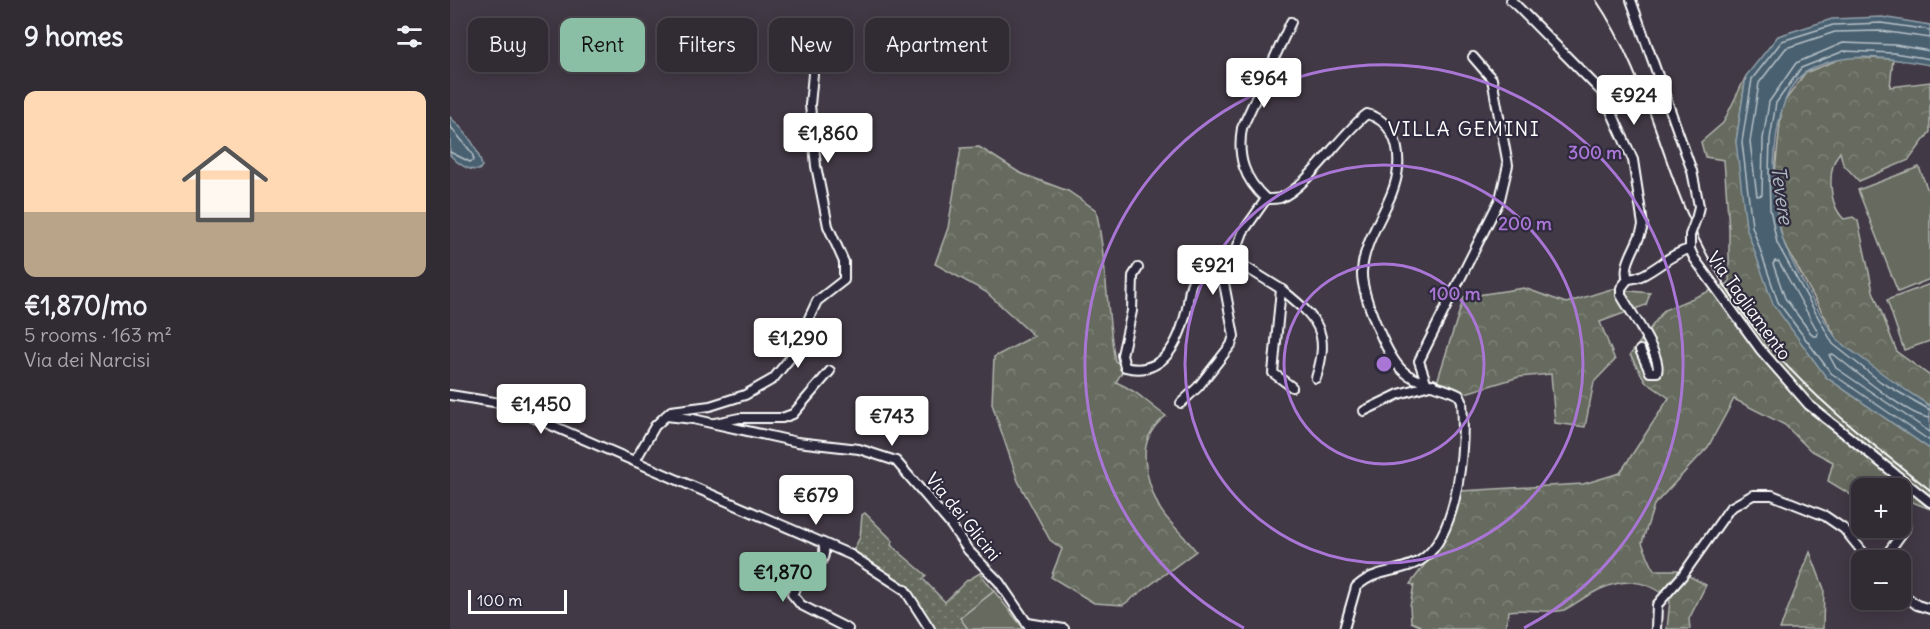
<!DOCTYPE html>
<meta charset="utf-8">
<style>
:root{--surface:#312b34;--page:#3d3740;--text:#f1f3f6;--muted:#a8a7ac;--line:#4c474f;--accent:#8abfa5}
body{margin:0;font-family:Delius,sans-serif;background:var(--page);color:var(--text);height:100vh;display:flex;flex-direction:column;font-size:22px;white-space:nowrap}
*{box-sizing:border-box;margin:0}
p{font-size:20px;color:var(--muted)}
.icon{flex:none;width:33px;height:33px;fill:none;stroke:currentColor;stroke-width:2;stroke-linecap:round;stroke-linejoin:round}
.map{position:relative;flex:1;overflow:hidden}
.sheet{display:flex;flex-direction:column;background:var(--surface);width:450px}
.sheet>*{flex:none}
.banner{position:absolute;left:18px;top:18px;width:570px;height:54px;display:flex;gap:12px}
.buttons{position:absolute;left:1401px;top:478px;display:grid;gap:12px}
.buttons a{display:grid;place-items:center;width:60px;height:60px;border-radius:12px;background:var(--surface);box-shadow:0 3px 15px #0003,0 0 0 2px var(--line);font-size:30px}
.scale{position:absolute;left:18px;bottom:15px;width:99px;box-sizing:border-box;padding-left:6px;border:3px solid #fff;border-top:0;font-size:16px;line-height:21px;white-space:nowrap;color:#fff;-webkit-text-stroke:4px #2f2a3d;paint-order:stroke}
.price{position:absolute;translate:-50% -51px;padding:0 14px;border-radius:6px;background:#fff;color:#222;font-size:20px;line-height:39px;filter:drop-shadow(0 2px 3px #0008)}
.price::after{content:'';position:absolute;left:50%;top:36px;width:18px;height:14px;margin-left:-9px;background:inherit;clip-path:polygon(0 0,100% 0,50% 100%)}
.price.on{background:var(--accent);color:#111}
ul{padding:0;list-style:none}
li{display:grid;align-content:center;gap:12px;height:318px;padding:0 24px}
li+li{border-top:2px solid var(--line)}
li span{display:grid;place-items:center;height:186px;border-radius:12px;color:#555}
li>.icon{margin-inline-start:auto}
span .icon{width:108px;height:108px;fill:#fffc;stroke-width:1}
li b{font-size:26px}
h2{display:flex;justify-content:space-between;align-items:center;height:72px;padding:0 24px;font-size:26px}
.pill{padding:0 21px;border-radius:12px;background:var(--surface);box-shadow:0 3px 15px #0003,0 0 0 2px var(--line);font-size:21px;line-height:54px}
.pill.on{background:var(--accent);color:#111}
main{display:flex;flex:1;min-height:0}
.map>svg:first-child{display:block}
.grass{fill:#666b5e;stroke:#b2b5ae;stroke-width:1.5}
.forest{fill:url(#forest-crowns);stroke:#b2b5ae;stroke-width:1.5}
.garden{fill:url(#garden-dots);stroke:#b2b5ae;stroke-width:1.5}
.water{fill:#486171;stroke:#91a0aa;stroke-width:1.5}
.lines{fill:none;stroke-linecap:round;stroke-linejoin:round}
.shore{stroke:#b6c0c6;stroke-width:1.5}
.minor-casing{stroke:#fff;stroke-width:12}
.minor{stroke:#2f2a3d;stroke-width:8}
.rail{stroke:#fff;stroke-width:2}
.minor-bridge-casing{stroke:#fff;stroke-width:12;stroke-linecap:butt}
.minor-bridge{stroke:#2f2a3d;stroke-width:8}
.ring{fill:none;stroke:#a976d5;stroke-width:3}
.labels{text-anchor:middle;stroke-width:4.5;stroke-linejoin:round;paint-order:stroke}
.street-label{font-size:18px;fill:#fff;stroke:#2f2a3d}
.neighbourhood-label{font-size:20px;letter-spacing:1.5px;fill:#fff;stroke:#2f2a3d}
.water-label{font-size:20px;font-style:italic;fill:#adb8bf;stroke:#2f2a3d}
.centre{fill:#a976d5;stroke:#2f2a3d;stroke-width:3}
.ring-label{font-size:18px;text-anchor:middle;font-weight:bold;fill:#a976d5;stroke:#2f2a3d;stroke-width:4.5;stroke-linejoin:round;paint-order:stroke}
</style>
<main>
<section class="sheet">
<h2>9 homes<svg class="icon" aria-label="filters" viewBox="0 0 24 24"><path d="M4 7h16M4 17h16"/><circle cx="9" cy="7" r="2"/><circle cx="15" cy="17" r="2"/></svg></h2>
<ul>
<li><span style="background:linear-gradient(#ffd9b3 65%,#b9a48a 0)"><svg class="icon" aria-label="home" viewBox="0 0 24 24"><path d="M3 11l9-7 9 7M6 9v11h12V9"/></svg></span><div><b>€1,870/mo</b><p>5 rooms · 163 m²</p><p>Via dei Narcisi</p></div></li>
</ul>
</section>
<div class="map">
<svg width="1480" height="629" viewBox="0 0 1480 629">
<defs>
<pattern id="forest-crowns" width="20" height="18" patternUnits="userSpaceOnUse" patternTransform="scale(1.5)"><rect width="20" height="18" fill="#666b5e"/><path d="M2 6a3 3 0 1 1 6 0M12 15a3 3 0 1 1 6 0" fill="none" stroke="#7d8176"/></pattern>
<pattern id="garden-dots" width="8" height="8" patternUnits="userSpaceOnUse" patternTransform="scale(1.5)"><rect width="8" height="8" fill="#666b5e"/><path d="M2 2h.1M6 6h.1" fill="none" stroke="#7d8176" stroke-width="1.8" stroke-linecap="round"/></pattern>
</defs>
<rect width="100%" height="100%" fill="#413945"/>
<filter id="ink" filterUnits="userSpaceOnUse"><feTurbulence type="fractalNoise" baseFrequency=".0167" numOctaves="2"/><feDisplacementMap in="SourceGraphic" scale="12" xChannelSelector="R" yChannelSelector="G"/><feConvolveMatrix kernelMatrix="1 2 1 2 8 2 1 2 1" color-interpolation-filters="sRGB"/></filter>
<g filter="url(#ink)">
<g class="grass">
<path d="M 1469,167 L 1480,196 L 1480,279 L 1448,292 L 1408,190 Z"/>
<path d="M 1480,284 L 1480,341 L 1454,350 L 1437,300 Z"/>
<path d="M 544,591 L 574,629 L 518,629 L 509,618 Z"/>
</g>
<g class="forest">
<path d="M 1395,57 L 1443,59 L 1440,87 L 1480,82 L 1480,132 L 1459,160 L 1409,181 L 1393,164 L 1390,152 C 1376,169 1379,205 1394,219 L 1403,217 L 1408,221 L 1423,291 L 1447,352 L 1480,376 L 1480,406 L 1434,377 L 1388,341 L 1333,241 L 1326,209 L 1325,172 L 1332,105 L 1355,73 Z"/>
<path d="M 1296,76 L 1286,142 L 1376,377 L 1480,449 L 1480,509 L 1457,500 L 1451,500 L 1450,489 L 1412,489 L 1411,501 L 1378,481 L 1383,462 L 1360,450 L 1335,425 L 1284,399 L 1258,447 L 1204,505 L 1192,543 L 1204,570 L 1228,570 L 1256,585 L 1239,619 L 1240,629 L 1217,629 L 1220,600 C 1193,576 1169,578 1139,595 C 1131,599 1123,606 1114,610 C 1103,614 1074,608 1059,611 L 1055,629 L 969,629 L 970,626 L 961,622 L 960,606 L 964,585 L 960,584 C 986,551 998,531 1011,491 L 1133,484 L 1170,473 L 1219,398 L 1196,382 L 1180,355 L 1214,310 L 1279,283 L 1279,229 L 1274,160 L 1255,157 L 1251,142 L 1273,123 Z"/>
<path d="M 529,147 L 570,173 L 618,191 L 646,210 C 657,260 656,310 665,361 L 675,367 L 666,382 C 689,392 697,403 716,416 C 706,424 699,432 696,446 C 692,465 703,501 715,516 C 725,528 736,538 746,551 L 673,605 L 644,603 L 601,577 L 612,549 L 600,540 L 568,481 L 542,404 L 544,357 L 584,336 L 536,292 L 485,264 L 498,228 L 511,148 Z"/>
<path d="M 1074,288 L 1116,303 L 1161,289 L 1200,293 L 1196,305 L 1150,322 L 1165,360 L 1144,382 L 1135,427 L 1105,423 L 1101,374 L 1069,377 L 1009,395 L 987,382 L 1014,297 Z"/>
<path d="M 1360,552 L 1374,589 L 1373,629 L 1330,629 Z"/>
</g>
<path class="garden" d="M 415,513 L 443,541 L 441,545 L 476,575 L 473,579 L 495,602 L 516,581 L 530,573 L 544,591 L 510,618 L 518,629 L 484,629 L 455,590 L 401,555 L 410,537 L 412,515 Z"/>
<g class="water">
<path d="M 1432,17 L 1480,25 L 1480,65 C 1439,58 1394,49 1356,72 C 1317,97 1320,201 1333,240 C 1339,259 1375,325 1388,340 C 1393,346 1402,351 1409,356 C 1432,374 1455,390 1480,406 L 1480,449 L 1376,377 L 1323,304 L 1296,227 L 1286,142 L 1296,76 L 1328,36 L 1382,19 Z"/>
<path d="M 0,117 C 16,132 27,145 32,166 L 29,170 C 18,171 7,163 0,155 Z"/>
</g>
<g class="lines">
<g class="shore">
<path d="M 1480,30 L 1431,23 L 1383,25 L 1332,41 L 1302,79 L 1292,142 L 1302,226 L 1328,302 L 1381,373 L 1480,441"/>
<path d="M 1480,38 L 1431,31 L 1385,32 L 1336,48 L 1309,83 L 1300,142 L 1307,196 L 1312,195 L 1313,139 L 1319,102 L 1346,63 L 1393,43 L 1445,45 L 1480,51"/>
<path d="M 1480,59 L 1444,53 L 1394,51 L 1351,68 L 1326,103 L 1320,139 L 1319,172 L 1320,209 L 1327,243 L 1383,344 L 1431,382 L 1480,410"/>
<path d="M 0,126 L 22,153 L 24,160 L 20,162 L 0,152"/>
<path d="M 1325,261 L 1329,262 L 1368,332 L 1367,336 L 1363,336 L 1335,298 L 1323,264 Z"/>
<path d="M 1480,418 C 1458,417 1403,369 1383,354 L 1379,355 L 1386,368 L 1480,432"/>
</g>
<g class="minor-casing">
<g id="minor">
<path d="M 1061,0 L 1153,93 L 1183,160 L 1193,225 C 1191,241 1171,264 1178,279 C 1200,278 1217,254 1240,249"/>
<path d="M 1181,0 L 1242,171 L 1249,206 L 1247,216"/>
<path d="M 841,22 L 792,128 C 787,157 794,179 816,199 C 820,199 826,199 830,198 C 857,188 891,133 917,114 C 941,120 950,145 948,168 C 945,204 914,234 912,272 C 911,293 936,354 951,369 C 964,383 992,386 1009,395 L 1012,401 C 1015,444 1010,529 974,558 C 961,568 941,570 926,575 C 919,577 912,582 906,587 L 894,629"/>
<path d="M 1240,235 L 1240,249 L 1244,258 L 1310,349 L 1359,405 L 1480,502"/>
<path d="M 782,262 L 789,263 L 831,289 L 823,373 L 842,387"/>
<path d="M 688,268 L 683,276 L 682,311 L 672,355 L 675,367 C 714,377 730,341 737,308 C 739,299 739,284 745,277 C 753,267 764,269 775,270"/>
<path d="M 1178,279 L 1171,288 L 1171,295 C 1179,310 1213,357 1207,372 L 1200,372 L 1190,350"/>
<path d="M 831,289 C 867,318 881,331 866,378"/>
<path d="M 976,382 L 969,361 L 1050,199 L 1058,165 L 1042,79 L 1023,57"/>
<path d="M 0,395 L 50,403 L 401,555 L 455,590 L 480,629"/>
<path d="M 731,403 L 748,387 L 781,345 L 784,336 L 774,283 L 775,270 L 782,262 L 793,232 L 816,199"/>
<path d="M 914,411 L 949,394 L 983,384"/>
<path d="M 216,416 L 243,419 L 347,442 L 409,449 L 446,461 L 501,525 L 518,550 L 549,582 L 581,629"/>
<path d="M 265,423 L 289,418 L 332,418 L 343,414 L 380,371"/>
<path d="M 185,461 L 205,426 L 221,411 L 260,406 L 295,395 L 323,379 L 341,357 L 367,301 L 394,280 L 394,262 L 378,226 L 366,166 L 360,105 L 363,74"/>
<path d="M 373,543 C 381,567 351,574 342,594 L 351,605 L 398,629"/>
<path d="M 1432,561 L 1455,529 L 1456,523 L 1450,517"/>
<path d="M 1450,592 L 1467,605 L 1480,609"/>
<path d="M 578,623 L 614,629"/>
<path d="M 1206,629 L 1207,605 L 1232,576 L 1280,508 L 1303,495 L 1322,495 L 1375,516 L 1394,529 L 1420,561"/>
</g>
</g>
<use href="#minor" class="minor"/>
<path class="rail" d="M 1146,0 C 1189,63 1206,140 1235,209 C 1291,341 1372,405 1480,490"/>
<g class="minor-bridge-casing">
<path id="minor-bridge" d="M 1240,235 L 1247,216"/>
</g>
<use href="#minor-bridge" class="minor-bridge"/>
</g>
</g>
<g class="ring">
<circle cx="934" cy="364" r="100"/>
<circle cx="934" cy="364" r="199"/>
<path d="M794 628A299 299 0 1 1 1074 628"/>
</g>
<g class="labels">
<g class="street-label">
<text transform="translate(1299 306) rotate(54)" y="6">Via Tagliamento</text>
<text transform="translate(513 517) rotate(51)" y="6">Via dei Glicini</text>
</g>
<g class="neighbourhood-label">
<text x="1014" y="136">VILLA GEMINI</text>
</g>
<g class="water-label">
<text transform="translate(1332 195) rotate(82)" y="7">Tevere</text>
</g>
</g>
<circle cx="934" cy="364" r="9" class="centre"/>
<g class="ring-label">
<text x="1145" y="159">300 m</text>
<text x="1075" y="230">200 m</text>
<text x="1005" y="300">100 m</text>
</g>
</svg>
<div class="buttons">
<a>+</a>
<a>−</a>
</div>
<div class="scale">100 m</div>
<b class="price" style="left:814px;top:109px">€964</b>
<b class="price" style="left:1184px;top:126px">€924</b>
<b class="price" style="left:378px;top:164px">€1,860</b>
<b class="price" style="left:763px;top:296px">€921</b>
<b class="price" style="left:348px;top:369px">€1,290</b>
<b class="price" style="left:91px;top:435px">€1,450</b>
<b class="price" style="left:442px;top:447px">€743</b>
<b class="price" style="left:366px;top:526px">€679</b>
<b class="price on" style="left:333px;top:603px">€1,870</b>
<div class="banner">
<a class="pill">Buy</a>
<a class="pill on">Rent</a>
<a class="pill">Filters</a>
<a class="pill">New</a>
<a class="pill">Apartment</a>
</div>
</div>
</main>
